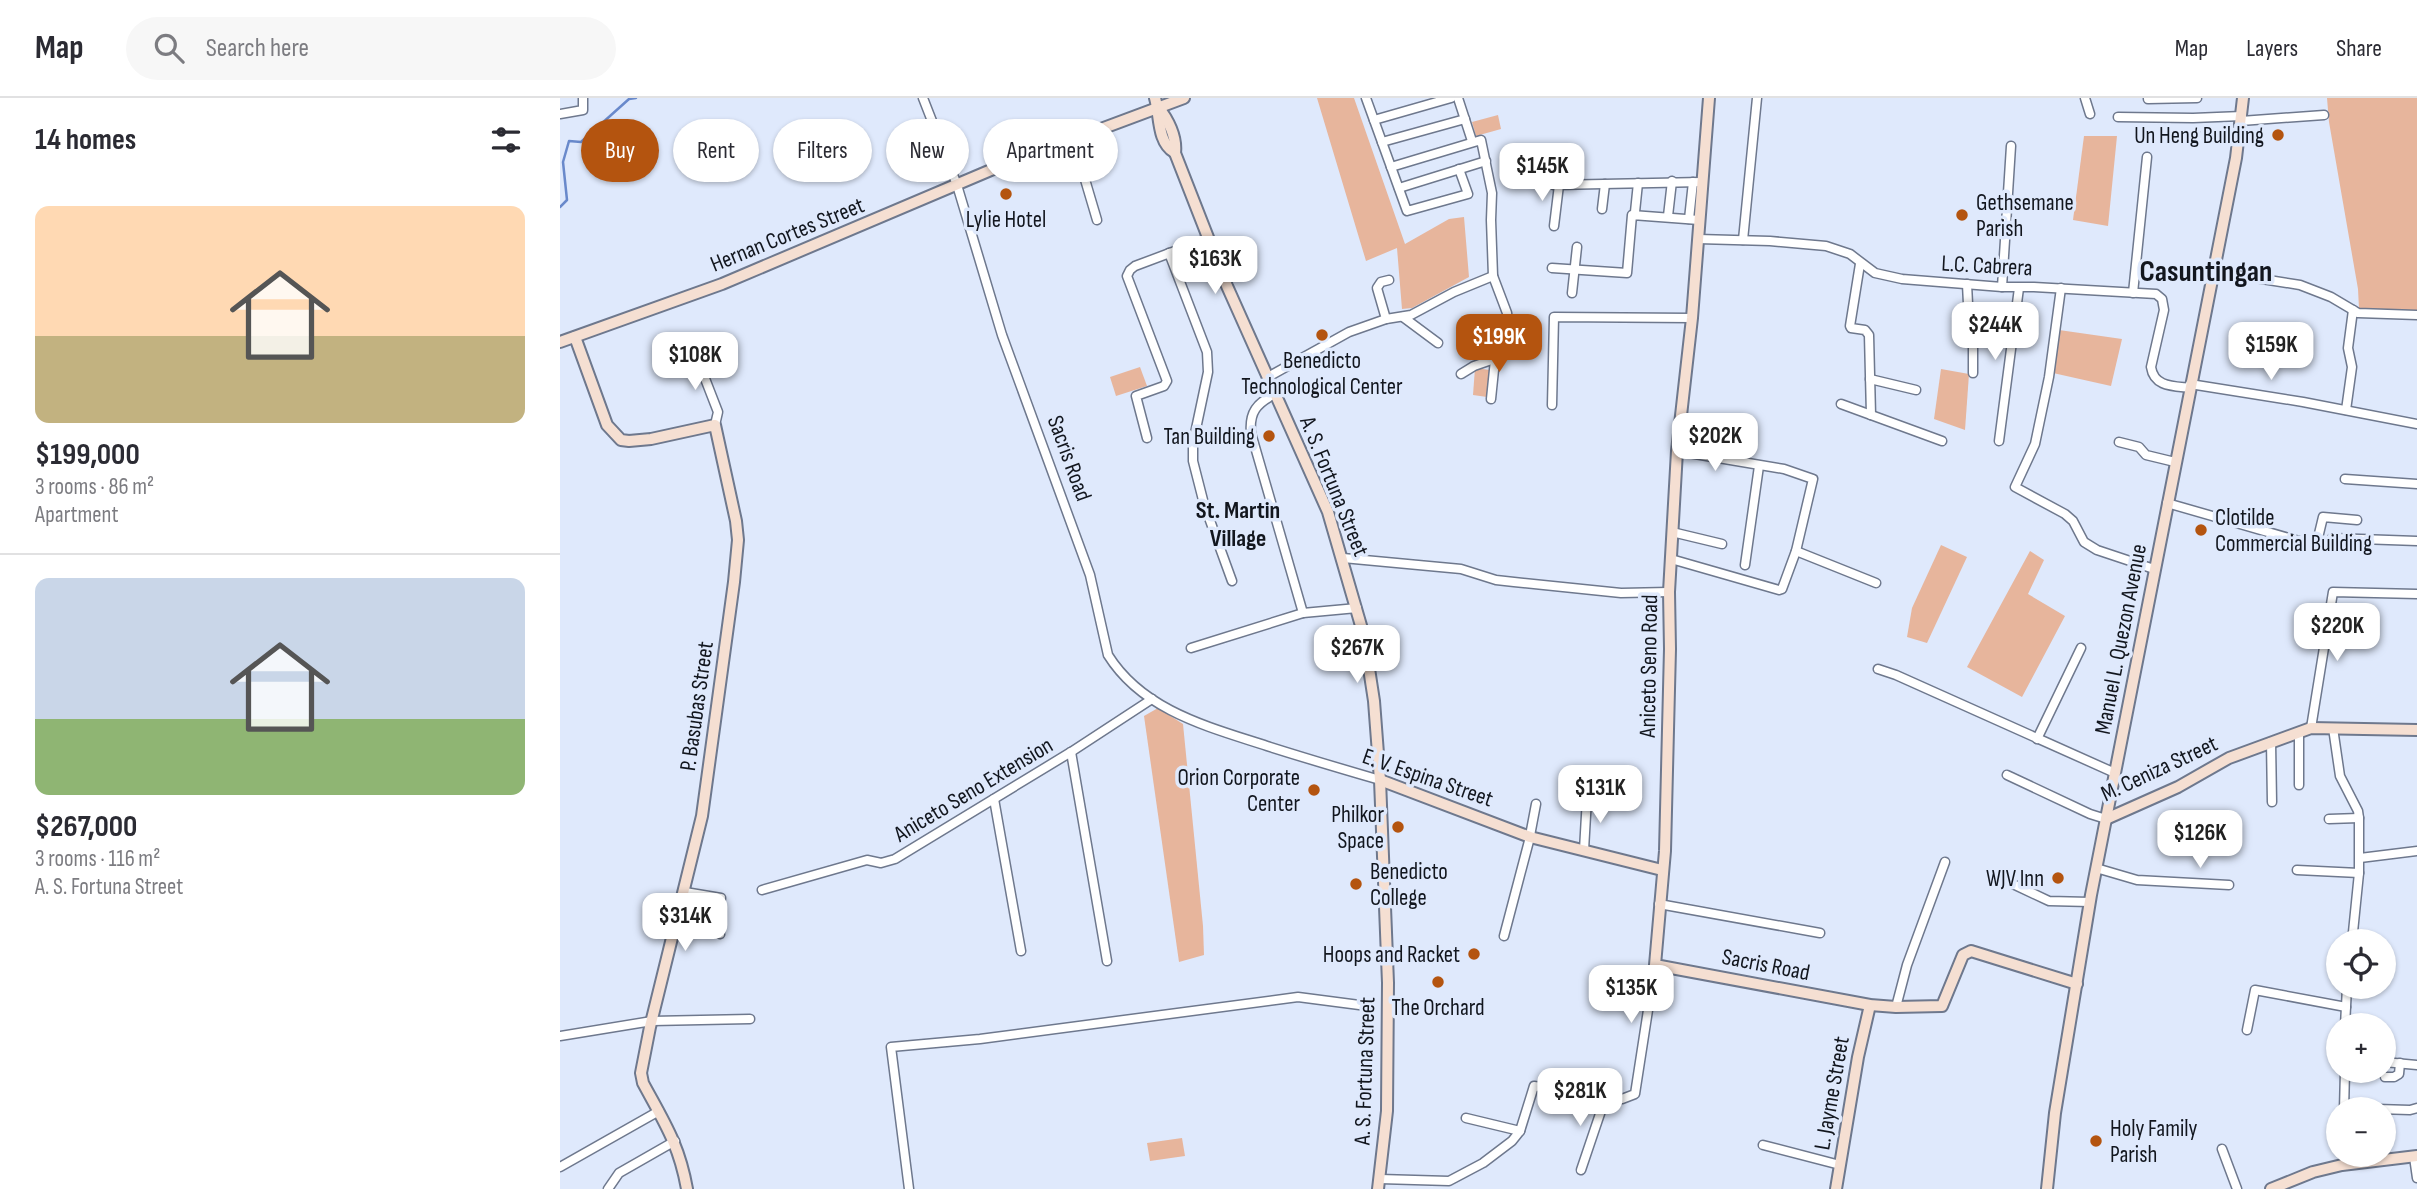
<!DOCTYPE html>
<meta charset="utf-8">
<style>
:root{--surface:#fff;--page:#f7f7f7;--text:#2b2b33;--muted:#7c7c81;--line:#e1e1e2;--accent:#b4540f}
body{margin:0;font-family:"Sofia Sans Condensed",sans-serif;background:var(--page);color:var(--text);height:100vh;display:flex;flex-direction:column;font-size:26px;white-space:nowrap}
*{box-sizing:border-box;margin:0}
p{font-size:23px;color:var(--muted)}
.icon{flex:none;width:38px;height:38px;fill:none;stroke:currentColor;stroke-width:2;stroke-linecap:round;stroke-linejoin:round}
.map{position:relative;flex:1;overflow:hidden}
.panel{display:flex;flex-direction:column;background:var(--surface);width:560px}
.panel>*{flex:none}
.banner{position:absolute;left:21px;top:21px;width:665px;height:63px;display:flex;gap:14px}
.buttons{position:absolute;left:1766px;top:831px;display:grid;gap:14px}
.buttons a{display:grid;place-items:center;width:70px;height:70px;border-radius:50%;background:var(--surface);box-shadow:0 2px 5px #0004;font-size:35px}
.price{position:absolute;translate:-50% -60px;padding:0 16px;border-radius:14px;background:#fff;color:#222;font-size:23px;line-height:46px;filter:drop-shadow(0 2px 4px #0008)}
.price::after{content:'';position:absolute;left:50%;top:42px;width:21px;height:16px;margin-left:-10px;background:inherit;clip-path:polygon(0 0,100% 0,50% 100%)}
.price.on{background:var(--accent);color:#fff}
ul{padding:0;list-style:none}
li{display:grid;align-content:center;gap:14px;height:371px;padding:0 35px}
li+li{border-top:2px solid var(--line)}
li span{display:grid;place-items:center;height:217px;border-radius:14px;color:#555}
li>.icon{margin-inline-start:auto}
span .icon{width:126px;height:126px;fill:#fffc;stroke-width:1}
li b{font-size:30px}
h2{display:flex;justify-content:space-between;align-items:center;height:84px;padding:0 35px;font-size:30px}
.tag{padding:0 24px;border-radius:32px;background:var(--surface);box-shadow:0 2px 5px #0004;font-size:24px;line-height:63px}
.tag.on{background:var(--accent);color:#fff}
header{display:flex;align-items:center;gap:42px;box-sizing:border-box;height:98px;padding:0 35px;background:var(--surface);border-bottom:2px solid var(--line)}
header strong{font-size:33px}
nav{display:flex;gap:38px;margin-inline-start:auto;font-size:24px}
.search{width:490px;height:63px;background:var(--page);display:flex;align-items:center;gap:18px;box-sizing:border-box;padding:0 24px;border-radius:38px;color:var(--muted);font-size:26px}
main{display:flex;flex:1;min-height:0}
.map>svg:first-child{display:block}
.grass{fill:#e7b59c}
.lines{fill:none;stroke-linecap:round;stroke-linejoin:round}
.stream{stroke:#6989cb;stroke-width:2.5}
.street-casing{stroke:#6e788d;stroke-width:11}
.secondary-casing{stroke:#6e788d;stroke-width:14}
.street{stroke:#fff;stroke-width:8}
.secondary{stroke:#f5dfd2;stroke-width:10}
.poi-dot{fill:#b4540f;stroke:#dfe9fc;stroke-width:2.5}
.labels{text-anchor:middle;stroke-width:7;stroke-linejoin:round;paint-order:stroke}
.poi-label{font-size:23px;fill:#12161e;stroke:#dfe9fc;text-anchor:end}
.street-label{font-size:23px;fill:#12161e;stroke:#dfe9fc}
.neighbourhood-label{font-size:24px;font-weight:bold;fill:#12161e;stroke:#dfe9fc}
.district-label{font-size:30px;font-weight:bold;fill:#12161e;stroke:#dfe9fc}
</style>
<header>
<strong>Map</strong>
<div class="search"><svg class="icon" aria-label="search" viewBox="0 0 24 24"><circle cx="10" cy="10" r="6"/><path d="M15 15l6 6"/></svg>Search here</div>
<nav><a>Map</a><a>Layers</a><a>Share</a></nav>
</header>
<main>
<section class="panel">
<h2>14 homes<svg class="icon" aria-label="filters" viewBox="0 0 24 24"><path d="M4 7h16M4 17h16"/><circle cx="9" cy="7" r="2"/><circle cx="15" cy="17" r="2"/></svg></h2>
<ul>
<li><span style="background:linear-gradient(#ffd9b3 60%,#c2b280 0)"><svg class="icon" aria-label="home" viewBox="0 0 24 24"><path d="M3 11l9-7 9 7M6 9v11h12V9"/></svg></span><div><b>$199,000</b><p>3 rooms · 86 m²</p><p>Apartment</p></div></li>
<li><span style="background:linear-gradient(#c9d6e8 65%,#8fb573 0)"><svg class="icon" aria-label="home" viewBox="0 0 24 24"><path d="M3 11l9-7 9 7M6 9v11h12V9"/></svg></span><div><b>$267,000</b><p>3 rooms · 116 m²</p><p>A. S. Fortuna Street</p></div></li>
</ul>
</section>
<div class="map">
<svg width="1857" height="1091" viewBox="0 0 1857 1091">
<rect width="100%" height="100%" fill="#dfe9fc"/>
<g class="grass">
<path d="M 757,0 L 794,0 L 845,146 L 889,121 L 904,119 L 909,179 L 852,210 L 842,211 L 837,150 L 806,163 Z"/>
<path d="M 1767,0 L 1857,0 L 1857,214 L 1799,211 L 1798,191 L 1769,24 Z"/>
<path d="M 938,17 L 941,31 L 916,38 L 912,24 Z"/>
<path d="M 1524,38 L 1557,38 L 1548,128 L 1513,122 Z"/>
<path d="M 1499,232 L 1562,241 L 1551,288 L 1493,275 Z"/>
<path d="M 580,269 L 587,288 L 556,298 L 550,279 Z"/>
<path d="M 915,270 L 930,272 L 927,299 L 913,297 Z"/>
<path d="M 1381,271 L 1409,276 L 1405,332 L 1374,321 Z"/>
<path d="M 1381,447 L 1407,459 L 1367,545 L 1347,539 L 1352,510 Z"/>
<path d="M 1470,453 L 1484,462 L 1468,496 L 1505,518 L 1462,599 L 1407,569 Z"/>
<path d="M 598,610 L 623,626 L 643,828 L 644,857 L 619,864 L 584,618 Z"/>
<path d="M 622,1040 L 625,1058 L 590,1063 L 587,1045 Z"/>
</g>
<g class="lines">
<path class="stream" d="M 0,109 L 7,102 L 3,64 L 9,43 L 21,44 L 69,1 L 76,0"/>
<g class="street-casing">
<g id="street">
<path d="M 363,0 L 397,87 L 442,237 L 530,477 L 548,557 C 583,613 649,629 707,648 C 745,660 782,671 820,682"/>
<path d="M 806,0 L 847,113 L 908,96 L 899,71"/>
<path d="M 898,0 L 912,43"/>
<path d="M 1525,0 L 1530,16"/>
<path d="M 1588,1 L 1637,0"/>
<path d="M 0,16 L 23,12 L 23,0"/>
<path d="M 1558,19 L 1633,20 L 1682,18"/>
<path d="M 814,22 L 891,0"/>
<path d="M 1681,23 L 1764,17"/>
<path d="M 1638,39 L 1679,39"/>
<path d="M 513,41 L 537,122"/>
<path d="M 822,44 L 905,21"/>
<path d="M 831,69 L 921,42 L 932,95 L 931,122 L 933,178 L 947,215 L 949,229 L 940,259 L 914,268 L 901,276"/>
<path d="M 994,87 L 1142,84"/>
<path d="M 839,90 L 926,63"/>
<path d="M 1042,111 L 1045,86"/>
<path d="M 1075,114 L 1078,85"/>
<path d="M 1108,118 L 1112,83"/>
<path d="M 1129,121 L 1133,84"/>
<path d="M 994,128 L 999,87"/>
<path d="M 1138,141 L 1210,143 L 1266,148 L 1290,156 L 1315,175 L 1342,181 L 1442,189 L 1474,189 L 1596,196 L 1602,201 L 1604,212 L 1591,269 C 1594,289 1613,288 1630,290"/>
<path d="M 1183,142 L 1197,0"/>
<path d="M 609,155 L 647,254 L 648,274 L 633,345 L 633,363 L 644,406 L 672,483"/>
<path d="M 1300,166 L 1290,228 L 1291,230 L 1305,232 L 1309,237 L 1311,317"/>
<path d="M 992,170 L 1067,175 L 1072,117 L 1139,122"/>
<path d="M 1652,173 L 1740,187 L 1771,199 L 1798,215 L 1857,217"/>
<path d="M 1407,186 L 1408,206 L 1413,212 L 1413,275"/>
<path d="M 1442,189 L 1451,48"/>
<path d="M 1501,190 L 1489,279 L 1475,346 L 1455,389 L 1505,416 L 1513,423 L 1524,444 L 1537,452 L 1594,471"/>
<path d="M 1012,195 L 1017,149"/>
<path d="M 1573,195 L 1587,59"/>
<path d="M 843,219 L 878,245"/>
<path d="M 826,221 L 817,190 L 821,184 L 829,182"/>
<path d="M 137,260 L 158,314 L 155,327"/>
<path d="M 708,279 L 789,234 L 826,221 L 851,217 L 894,194 L 933,178"/>
<path d="M 1310,281 L 1356,292"/>
<path d="M 1630,286 L 1743,304 L 1857,326"/>
<path d="M 715,296 C 697,305 689,314 691,335 L 743,515"/>
<path d="M 931,301 L 935,262"/>
<path d="M 1281,306 L 1382,343"/>
<path d="M 992,307 L 994,219 L 1132,220"/>
<path d="M 1786,312 L 1792,269 L 1788,250 L 1793,212"/>
<path d="M 587,340 L 576,298 L 604,288 L 607,283 L 567,178 L 570,172 L 575,168 L 647,141"/>
<path d="M 1439,343 L 1459,190"/>
<path d="M 1559,344 L 1579,349 L 1586,357 L 1615,364"/>
<path d="M 1785,381 L 1857,386"/>
<path d="M 1607,405 L 1753,447 L 1757,444 L 1763,419 L 1797,422"/>
<path d="M 1112,434 L 1162,446"/>
<path d="M 1772,440 L 1857,443"/>
<path d="M 1236,453 L 1316,485"/>
<path d="M 783,460 L 901,471 L 936,482 L 954,484 L 1061,495 L 1109,494"/>
<path d="M 1111,461 L 1219,492 L 1222,491 L 1236,453 L 1253,381 L 1224,371 L 1117,353"/>
<path d="M 1185,467 L 1199,368"/>
<path d="M 631,550 L 743,515 L 797,510"/>
<path d="M 1318,571 L 1336,577 L 1555,675"/>
<path d="M 1751,630 L 1773,494 L 1857,496"/>
<path d="M 1773,630 L 1780,678 L 1798,713 L 1799,720 L 1799,775 L 1792,844"/>
<path d="M 1739,634 L 1739,687"/>
<path d="M 1477,641 L 1521,550"/>
<path d="M 1711,644 L 1712,704"/>
<path d="M 511,654 L 547,863"/>
<path d="M 1447,677 L 1530,716 L 1546,721"/>
<path d="M 434,701 L 461,853"/>
<path d="M 1769,721 L 1799,720"/>
<path d="M 1024,752 L 1027,700"/>
<path d="M 1800,760 L 1857,753"/>
<path d="M 1536,770 L 1577,782 L 1669,787"/>
<path d="M 1737,772 L 1799,775"/>
<path d="M 1440,780 L 1489,803 L 1530,804"/>
<path d="M 202,792 L 307,762 L 321,765 L 335,761 L 511,654 L 592,601"/>
<path d="M 125,794 L 161,800 L 157,825 L 160,836"/>
<path d="M 1099,806 L 1260,835"/>
<path d="M 944,838 L 969,743 L 976,706"/>
<path d="M 1336,909 L 1347,867 L 1385,764"/>
<path d="M 1785,928 L 1787,889"/>
<path d="M 1687,932 L 1695,892 L 1786,909"/>
<path d="M 0,938 L 92,923 L 190,921"/>
<path d="M 1824,964 L 1857,967"/>
<path d="M 1825,979 L 1834,979 L 1839,976 L 1840,965"/>
<path d="M 1784,1010 L 1850,1012 L 1857,1010"/>
<path d="M 1784,1012 L 1785,973"/>
<path d="M 906,1020 L 960,1033"/>
<path d="M 1203,1047 L 1280,1067"/>
<path d="M 1662,1051 L 1677,1091"/>
<path d="M 1854,1059 L 1857,1080"/>
<path d="M 0,1069 L 99,1013"/>
<path d="M 1021,1072 L 1046,998"/>
<path d="M 820,1081 L 889,1083 L 923,1065 L 952,1043 L 960,1033 L 974,988 L 1062,1001 L 1075,996 L 1095,867"/>
<path d="M 48,1091 L 59,1075 L 115,1043"/>
<path d="M 349,1091 L 331,949 L 420,941 L 738,899 L 807,908"/>
</g>
</g>
<g class="secondary-casing">
<g id="secondary">
<path d="M 595,0 C 600,17 597,44 614,54"/>
<path d="M 1149,0 L 1132,220 L 1117,353 L 1109,494 L 1110,551 L 1105,753 L 1095,867 L 1310,907 L 1336,909 L 1382,908 L 1403,857 L 1411,853 L 1517,886"/>
<path d="M 598,9 C 608,21 617,39 615,55 L 667,188 L 768,414 L 804,538 L 814,603 L 820,682 L 828,885 L 827,1013 L 818,1091"/>
<path d="M 15,239 L 47,327 L 61,342 L 69,343 L 91,341 L 155,327 L 176,423 L 178,442 L 174,484 L 142,718 L 90,929 L 81,975 L 83,985 C 104,1024 119,1046 127,1091"/>
<path d="M 0,244 L 162,186 L 431,72 L 624,0"/>
<path d="M 820,682 L 970,739 L 1102,772"/>
<path d="M 1546,721 L 1618,689 L 1669,660 L 1751,630 L 1857,632"/>
<path d="M 1276,1091 L 1298,959 L 1310,907"/>
<path d="M 1487,1091 L 1495,1015 L 1531,797 L 1676,60 L 1683,0"/>
<path d="M 1711,1091 L 1753,1074 L 1782,1067 L 1857,1058"/>
</g>
</g>
<use href="#street" class="street"/>
<use href="#secondary" class="secondary"/>
</g>
<g class="poi-dot">
<circle cx="1718" cy="37" r="7"/>
<circle cx="446" cy="96" r="7"/>
<circle cx="1402" cy="117" r="7"/>
<circle cx="762" cy="237" r="7"/>
<circle cx="709" cy="338" r="7"/>
<circle cx="1641" cy="432" r="7"/>
<circle cx="754" cy="692" r="7"/>
<circle cx="838" cy="729" r="7"/>
<circle cx="1498" cy="780" r="7"/>
<circle cx="796" cy="786" r="7"/>
<circle cx="914" cy="856" r="7"/>
<circle cx="878" cy="884" r="7"/>
<circle cx="1536" cy="1043" r="7"/>
</g>
<g class="labels">
<g class="poi-label">
<text x="1704" y="45">Un Heng Building</text>
<text x="1416" y="112" text-anchor="start">Gethsemane<tspan x="1416" dy="26">Parish</tspan></text>
<text x="446" y="129" text-anchor="middle">Lylie Hotel</text>
<text x="762" y="270" text-anchor="middle">Benedicto<tspan x="762" dy="26">Technological Center</tspan></text>
<text x="695" y="346">Tan Building</text>
<text x="1655" y="427" text-anchor="start">Clotilde<tspan x="1655" dy="26">Commercial Building</tspan></text>
<text x="740" y="687">Orion Corporate<tspan x="740" dy="26">Center</tspan></text>
<text x="824" y="724">Philkor<tspan x="824" dy="26">Space</tspan></text>
<text x="810" y="781" text-anchor="start">Benedicto<tspan x="810" dy="26">College</tspan></text>
<text x="1484" y="788">WJV Inn</text>
<text x="900" y="864">Hoops and Racket</text>
<text x="878" y="917" text-anchor="middle">The Orchard</text>
<text x="1550" y="1038" text-anchor="start">Holy Family<tspan x="1550" dy="26">Parish</tspan></text>
</g>
<g class="street-label">
<text transform="translate(227 136) rotate(-22)" y="8">Hernan Cortes Street</text>
<text transform="translate(1427 167) rotate(3)" y="8">L.C. Cabrera</text>
<text transform="translate(510 360) rotate(70)" y="8">Sacris Road</text>
<text transform="translate(775 388) rotate(68)" y="8">A. S. Fortuna Street</text>
<text transform="translate(1560 541) rotate(-79)" y="8">Manuel L. Quezon Avenue</text>
<text transform="translate(1088 568) rotate(-89)" y="8">Aniceto Seno Road</text>
<text transform="translate(136 608) rotate(-82)" y="8">P. Basubas Street</text>
<text transform="translate(1599 670) rotate(-25)" y="8">M. Ceniza Street</text>
<text transform="translate(868 679) rotate(19)" y="8">E. V. Espina Street</text>
<text transform="translate(413 691) rotate(-31)" y="8">Aniceto Seno Extension</text>
<text transform="translate(1206 866) rotate(11)" y="8">Sacris Road</text>
<text transform="translate(804 973) rotate(-88)" y="8">A. S. Fortuna Street</text>
<text transform="translate(1271 995) rotate(-80)" y="8">L. Jayme Street</text>
</g>
<g class="neighbourhood-label">
<text x="678" y="420">St. Martin<tspan x="678" dy="28">Village</tspan></text>
</g>
<g class="district-label">
<text x="1646" y="183">Casuntingan</text>
</g>
</g>
</svg>
<div class="buttons">
<a><svg class="icon" aria-label="locate" viewBox="0 0 24 24"><circle cx="12" cy="12" r="6"/><path d="M12 2v4M12 18v4M2 12h4M18 12h4"/></svg></a>
<a>+</a>
<a>−</a>
</div>
<b class="price" style="left:982px;top:105px">$145K</b>
<b class="price" style="left:655px;top:198px">$163K</b>
<b class="price" style="left:1435px;top:264px">$244K</b>
<b class="price on" style="left:939px;top:276px">$199K</b>
<b class="price" style="left:1711px;top:284px">$159K</b>
<b class="price" style="left:135px;top:294px">$108K</b>
<b class="price" style="left:1155px;top:375px">$202K</b>
<b class="price" style="left:1777px;top:565px">$220K</b>
<b class="price" style="left:797px;top:587px">$267K</b>
<b class="price" style="left:1040px;top:727px">$131K</b>
<b class="price" style="left:1640px;top:772px">$126K</b>
<b class="price" style="left:125px;top:855px">$314K</b>
<b class="price" style="left:1071px;top:927px">$135K</b>
<b class="price" style="left:1020px;top:1030px">$281K</b>
<div class="banner">
<a class="tag on">Buy</a>
<a class="tag">Rent</a>
<a class="tag">Filters</a>
<a class="tag">New</a>
<a class="tag">Apartment</a>
</div>
</div>
</main>
